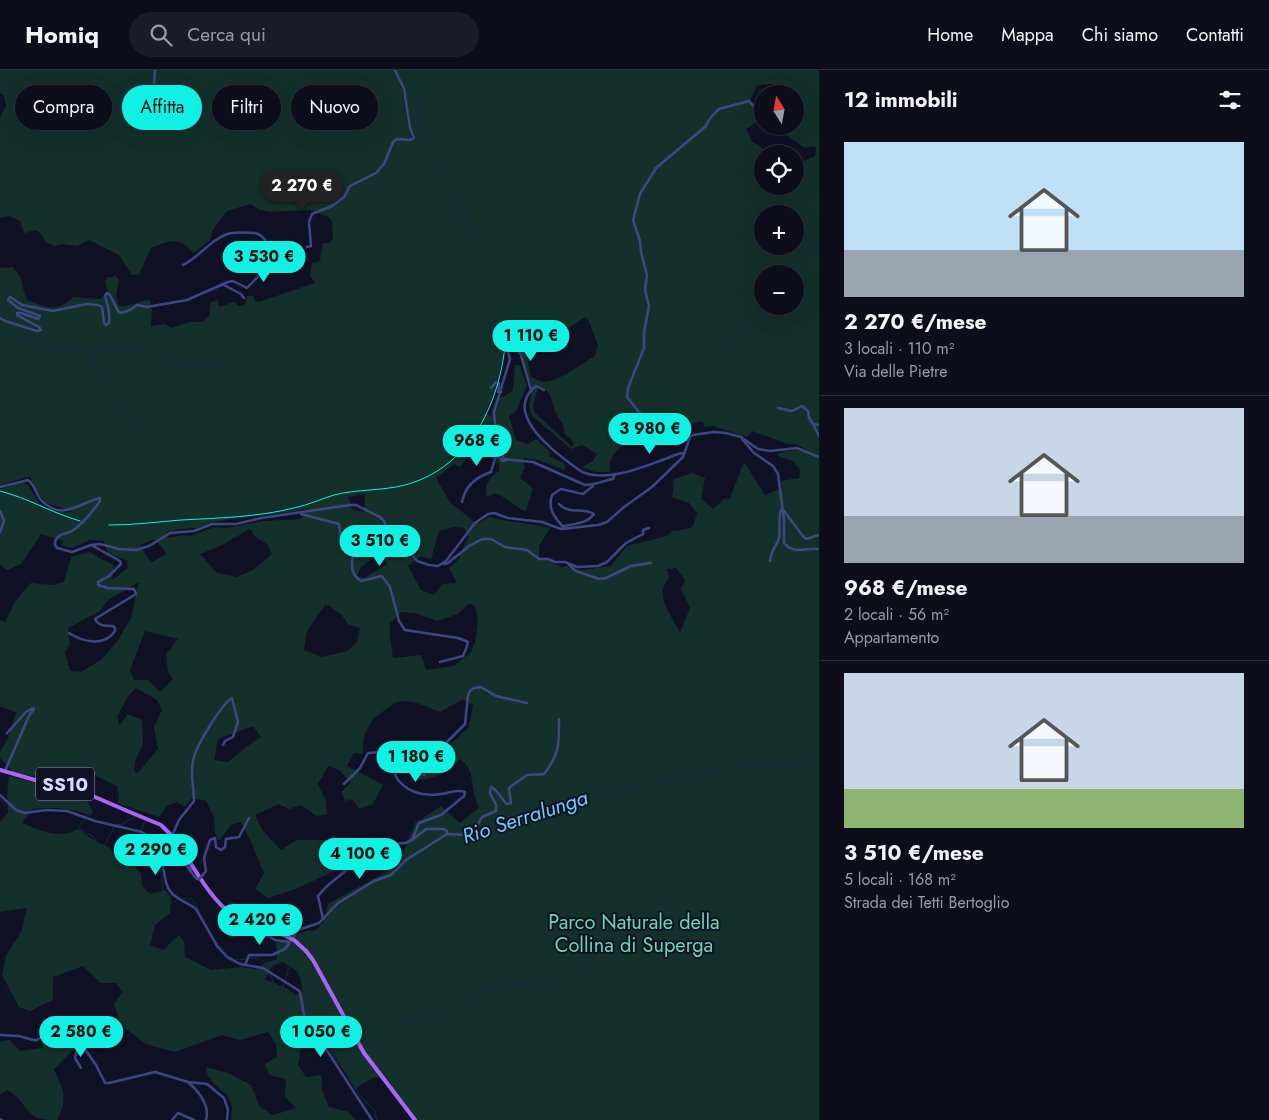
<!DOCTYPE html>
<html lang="it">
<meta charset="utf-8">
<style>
:root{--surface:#0d0d1c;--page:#1b1b29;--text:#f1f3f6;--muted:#9a9ca3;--line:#2d2d3b;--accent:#10f1e3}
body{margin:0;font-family:Jost,sans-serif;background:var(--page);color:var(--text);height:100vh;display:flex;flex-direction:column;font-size:19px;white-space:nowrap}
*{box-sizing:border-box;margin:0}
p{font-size:16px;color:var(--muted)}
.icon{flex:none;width:28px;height:28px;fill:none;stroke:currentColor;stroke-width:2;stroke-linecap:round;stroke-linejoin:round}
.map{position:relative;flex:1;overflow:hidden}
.drawer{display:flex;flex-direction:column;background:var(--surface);width:450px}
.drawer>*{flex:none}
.banner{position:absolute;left:15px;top:15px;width:475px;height:45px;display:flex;gap:10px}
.needle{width:32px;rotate:349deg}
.buttons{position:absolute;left:754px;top:15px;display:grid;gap:10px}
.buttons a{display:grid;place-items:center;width:50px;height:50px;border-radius:50%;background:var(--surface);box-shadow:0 5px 20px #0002,0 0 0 1px var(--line);font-size:25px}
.price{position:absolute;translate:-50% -42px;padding:0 11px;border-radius:18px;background:var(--accent);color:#111;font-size:16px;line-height:32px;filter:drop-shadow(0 1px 2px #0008)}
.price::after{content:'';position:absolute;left:50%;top:30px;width:15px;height:11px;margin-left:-8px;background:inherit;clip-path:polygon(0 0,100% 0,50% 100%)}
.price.selected{background:#222;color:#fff}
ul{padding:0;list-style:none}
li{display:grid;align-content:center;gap:10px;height:265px;padding:0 25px}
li+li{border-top:1px solid var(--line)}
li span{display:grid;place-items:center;height:155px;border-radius:0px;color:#555}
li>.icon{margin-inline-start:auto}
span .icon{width:90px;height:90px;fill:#fffc;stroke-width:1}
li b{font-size:21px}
h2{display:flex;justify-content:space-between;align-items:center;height:60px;padding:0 25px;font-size:21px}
.tag{padding:0 18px;border-radius:22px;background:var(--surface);box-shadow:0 5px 20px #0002,0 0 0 1px var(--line);font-size:18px;line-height:45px}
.tag.selected{background:var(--accent);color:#111}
header{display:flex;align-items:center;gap:30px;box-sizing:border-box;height:70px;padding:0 25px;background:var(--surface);border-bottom:1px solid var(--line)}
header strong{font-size:24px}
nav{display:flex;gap:28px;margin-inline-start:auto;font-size:18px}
.search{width:350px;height:45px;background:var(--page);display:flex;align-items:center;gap:12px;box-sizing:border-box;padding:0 18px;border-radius:28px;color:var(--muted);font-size:19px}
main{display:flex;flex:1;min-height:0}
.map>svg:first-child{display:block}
.green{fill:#14302b;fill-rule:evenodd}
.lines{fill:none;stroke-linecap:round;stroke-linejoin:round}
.stream{stroke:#102d47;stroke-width:1}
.minor{stroke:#3f4783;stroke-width:2.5}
.major{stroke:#a966f6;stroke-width:4}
.tram{stroke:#10f1e3;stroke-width:1}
.minor-bridge{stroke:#3f4783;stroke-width:2.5}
.major-bridge{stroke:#a966f6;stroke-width:4}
.labels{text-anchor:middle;stroke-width:4;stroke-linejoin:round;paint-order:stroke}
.shield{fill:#111126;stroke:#9d9ebc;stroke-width:1}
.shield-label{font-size:19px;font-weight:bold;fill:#d9dafd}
.park-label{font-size:20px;fill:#68d9ab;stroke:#111126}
.water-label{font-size:21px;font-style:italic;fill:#6dcdf7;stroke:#111126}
</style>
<header>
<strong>Homiq</strong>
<div class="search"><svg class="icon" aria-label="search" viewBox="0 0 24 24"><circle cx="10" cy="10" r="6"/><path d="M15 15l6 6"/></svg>Cerca qui</div>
<nav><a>Home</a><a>Mappa</a><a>Chi siamo</a><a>Contatti</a></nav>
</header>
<main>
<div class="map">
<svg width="819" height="1050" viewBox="0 0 819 1050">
<rect width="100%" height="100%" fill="#111126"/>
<g class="green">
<path d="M 0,0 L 394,0 L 402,19 L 409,59 L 413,72 L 415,66 L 411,58 L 405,19 L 396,0 L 819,0 L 819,1050 L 417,1050 L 384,1008 L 374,1007 L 355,1019 L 324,967 L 310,967 L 302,972 L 298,995 L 306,1007 L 321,1005 L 322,1020 L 329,1037 L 349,1042 L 355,1050 L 231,1050 C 231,1046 232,1041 232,1037 C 229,1018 206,1016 206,997 L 228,1003 L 251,1015 L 260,1037 L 273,1045 L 296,1038 L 285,1026 L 286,1009 L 269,1005 L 265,994 L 277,987 L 276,974 L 268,962 L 240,970 L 222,965 L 175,982 L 146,974 L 121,955 L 114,934 L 122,922 L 116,913 L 101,913 L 83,896 L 53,907 L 53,930 L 30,941 L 19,937 L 2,905 L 6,885 L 21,862 L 27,838 L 0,842 L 0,752 L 8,743 L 7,726 L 9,706 L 32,712 L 66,717 L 85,728 L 93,741 L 91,746 C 71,737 53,737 32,739 L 22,753 C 40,761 60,770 78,759 L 95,771 L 110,778 L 117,787 L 135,796 L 141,804 L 142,816 L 150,824 L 165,820 L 171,828 L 170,843 L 155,855 L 150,875 L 163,880 L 179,865 L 184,872 L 185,887 L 211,900 L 241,897 L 256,899 L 265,893 L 277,889 L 276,873 L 309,860 L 311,862 C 325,856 324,849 328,834 L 386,802 L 399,792 L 415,753 L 441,736 L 460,753 L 479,738 C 478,734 476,730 475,726 C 471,713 474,698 460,689 C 451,702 435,708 419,710 L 420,698 L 429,697 L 432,684 L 447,677 L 469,657 L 473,635 L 463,629 L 440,642 C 427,637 412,629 398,632 C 394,632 391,636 388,638 C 369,650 362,662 363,684 L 354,683 L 347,696 L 383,715 L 373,734 L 359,739 L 352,729 L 345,731 L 341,722 L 351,712 L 339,700 L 328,696 L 318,714 L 326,731 L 327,744 L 317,746 L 301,735 L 289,739 L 279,734 L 255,745 L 262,760 L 281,780 L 297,770 L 328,770 L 334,765 L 339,785 L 328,792 L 334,801 L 296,819 L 268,828 L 255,819 L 264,803 L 251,772 L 241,752 L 231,755 L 219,771 L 215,762 L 214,747 L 206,731 L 192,728 L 185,737 L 176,732 L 167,736 L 159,747 L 117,733 L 119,728 L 117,716 L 88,702 L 72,704 L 63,712 L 13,702 L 0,688 L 0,682 L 8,668 L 16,642 L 0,637 L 0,550 L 5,552 L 16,530 L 31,513 L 52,515 L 64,512 L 71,487 L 90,482 L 99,488 L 114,495 L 112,510 L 128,498 L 127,491 L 108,483 L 104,471 L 90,470 L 72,478 L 61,475 L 63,471 L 41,464 L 21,494 L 7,500 L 0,494 L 0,419 C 7,418 16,413 23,413 C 31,414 34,428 40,433 C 49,440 63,445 73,441 L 48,434 L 39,425 L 30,407 L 24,408 L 0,415 L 0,198 L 13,197 L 21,208 L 23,219 L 27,230 C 46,237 56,244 73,227 L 100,229 L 108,221 L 105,212 L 108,207 L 113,207 L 115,205 L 119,210 L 116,226 L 119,236 C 129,237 139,231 150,230 L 152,240 L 151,256 L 165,254 L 171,258 L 189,252 L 202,252 L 209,246 L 211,232 L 218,230 L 219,237 L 234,232 L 239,236 L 245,234 L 247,226 L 253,226 L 255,231 L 259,232 L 315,213 L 310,206 L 312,193 L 318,192 L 320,190 L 323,173 L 329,173 L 333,168 L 332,151 L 328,147 L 310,140 L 270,142 L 260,140 L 250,134 L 227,141 L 212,161 L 210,170 L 194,183 C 178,166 172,170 151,178 L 139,205 L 132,205 L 119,185 L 89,170 L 77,176 L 62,174 L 55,176 L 45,172 L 43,166 L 36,160 L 24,163 L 20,151 L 9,146 L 0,148 L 0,48 L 6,36 L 4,26 L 0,23 ZM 772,14 L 789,24 L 795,24 L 795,56 L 773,56 L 805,78 L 814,76 L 816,78 L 815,86 L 795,95 L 795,116 L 762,116 L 762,84 L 766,84 L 759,75 L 752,72 L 746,59 L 758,51 L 750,31 L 757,15 ZM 762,144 L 795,144 L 795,176 L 762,176 ZM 762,204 L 795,204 L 795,236 L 762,236 ZM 585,247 L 588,249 L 598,276 L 595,286 C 582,293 559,311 546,312 C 540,312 536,309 531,307 L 528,293 L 529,285 ZM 510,267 L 521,270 L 519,274 L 511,274 L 513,279 L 519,283 L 532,316 L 529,336 L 532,346 L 571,379 L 582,375 L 597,384 L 593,391 L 582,397 L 595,402 L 610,402 C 607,383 622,376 636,368 L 652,372 L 663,371 L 677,358 L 702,351 L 705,357 L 713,356 L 747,367 L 752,361 L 788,374 C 798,372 805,379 813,385 L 795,380 L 778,383 L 778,386 L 792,391 L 800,399 L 799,408 L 781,411 L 782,418 L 765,425 L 744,392 L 730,428 L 724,429 L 713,439 L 701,429 L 705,408 L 692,403 L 674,409 L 672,427 L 689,433 L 697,443 L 693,457 L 682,460 L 672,461 L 667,466 L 627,476 L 611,496 L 583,500 L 569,498 L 567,496 L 562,497 L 539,487 L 539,476 L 550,458 C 530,453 510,453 490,447 L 477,454 L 450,432 L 436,408 L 454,394 L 460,397 L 474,376 L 491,368 L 495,377 L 490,387 L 499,393 L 499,401 C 489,408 484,415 487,427 L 495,423 C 507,427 514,437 526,441 L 533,418 L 520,408 L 525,397 L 523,388 L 538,390 L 565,400 L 564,393 L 549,386 L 550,382 L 536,369 L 528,374 L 516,370 L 509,346 L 516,341 L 527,316 L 520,295 L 515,295 L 513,320 L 505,326 L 496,329 L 490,346 L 485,343 C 488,336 492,328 495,321 C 499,309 504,275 510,267 ZM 540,317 L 544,318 L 550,325 L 555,341 L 564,357 L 564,363 L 574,373 L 572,377 L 534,342 L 533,336 L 538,318 ZM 365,424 L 364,442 L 352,439 L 348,427 ZM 305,439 L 308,440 L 300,449 L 264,451 L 226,458 L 214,457 L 191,466 L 182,465 L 169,468 L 166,462 L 182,459 L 196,458 L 212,452 L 298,441 ZM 454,457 L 464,458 L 469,467 L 464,475 L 459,489 L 449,498 L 457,513 L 442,514 L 434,525 L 421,520 L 408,496 L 421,486 L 431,489 L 439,461 ZM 250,459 L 256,468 L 267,474 L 272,484 L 253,500 L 237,507 L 217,503 L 200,484 L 222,475 ZM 155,469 L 167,484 L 152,492 L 147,487 L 140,475 ZM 379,483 L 387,494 L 364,508 L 357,506 L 360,498 ZM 676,498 L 685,510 L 681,519 L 690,538 L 680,563 C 672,545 653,526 669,508 L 667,499 ZM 139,512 L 131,548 L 116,573 L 101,590 L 81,602 L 70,601 L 65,582 L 70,575 L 68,558 L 100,541 L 108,530 ZM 326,534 L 341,544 L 348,554 L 360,558 L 357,572 L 347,581 L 322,587 L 304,580 L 307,561 ZM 472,534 L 476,540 L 478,552 L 475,572 L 471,582 L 454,596 L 426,600 L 421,585 L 393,588 L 390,568 L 390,553 L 401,542 L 415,543 L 437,551 L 458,544 L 467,535 ZM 145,561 L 178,569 L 166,584 L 168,602 L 173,609 L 160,622 L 149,610 L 134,610 L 130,600 ZM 136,618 L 157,630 L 162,640 L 154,657 L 158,679 L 138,703 L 134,701 L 135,691 L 143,674 L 142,650 L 128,644 L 120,655 L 117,647 L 128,626 ZM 253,656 L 261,667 L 246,677 L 228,692 L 214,690 L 218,669 ZM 282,892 L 299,902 L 303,922 L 295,925 L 288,919 L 265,909 L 272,896 Z"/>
<path d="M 62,957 L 70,958 L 75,964 L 73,980 L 54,999 C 63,1020 69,1029 57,1050 C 52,1050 45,1050 40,1049 C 25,1044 21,1025 7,1020 L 0,1025 L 0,971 L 9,970 L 20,981 L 43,978 L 42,972 Z"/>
</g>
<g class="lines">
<g class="stream">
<path d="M 125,0 L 133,19 L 142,62"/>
<path d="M 403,0 L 406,10 L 416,26 L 421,62 L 429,69 L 432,81 L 443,107 L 451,121 L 461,133 L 472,163 L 484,186"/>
<path d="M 450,0 L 459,8 L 469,26 L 482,41"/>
<path d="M 795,210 L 807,181 L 819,170"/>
<path d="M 0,261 C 28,272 63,282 93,282 C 111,282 129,275 147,279 C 153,281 158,286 163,289 C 180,298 206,298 224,294"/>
<path d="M 93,282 C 94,301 117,336 132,349"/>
<path d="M 674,318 L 743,259 L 781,236"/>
<path d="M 0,729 L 5,735 L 12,733 L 19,736 L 31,738 L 50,732 L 63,733 L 87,740 L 85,749 L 78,757 L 84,762 L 93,766 L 100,778 L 104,776 L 116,754 L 121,755 L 136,746"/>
<path d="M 145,751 L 138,768 C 142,771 147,772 151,776 C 165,792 160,814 165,833 L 169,834 C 179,830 186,824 195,833 C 203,848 217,880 232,888 C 246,894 256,880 268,896"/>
<path d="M 476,760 L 587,726 L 742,695 L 819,697"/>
<path d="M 394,804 L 439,776 L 460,766"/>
<path d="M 269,896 L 321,862 L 344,832 L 389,807"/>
<path d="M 269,897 L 267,902 L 272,908 L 275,920 L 283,917 L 289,897 L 293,897 L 296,899 L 309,923 L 307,934 L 307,946 L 318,958 L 337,991 L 353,1011 L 360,1026 L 374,1040 L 377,1050"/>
<path d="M 337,991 L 364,993 L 373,987 L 380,968 L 396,951 L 442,948 L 467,928 L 482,921 L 499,917 L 519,913 L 555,912 C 568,899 586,899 604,898"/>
</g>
<g class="minor">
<path d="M 155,0 L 154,14 L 155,21 L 165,28 L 176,39 L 170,54"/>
<path d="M 307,177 L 311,176 L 309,152 L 312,144 L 332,136 L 344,127 L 350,116 L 376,103 L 384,94 L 393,72 L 397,69 L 411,70 L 414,68 L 410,58 L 404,19 L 395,0"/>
<path d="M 222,214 L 241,224 L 244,228"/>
<path d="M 0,248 L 5,251 L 37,261 L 41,260 L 39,257 L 17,245 L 17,243 L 21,243 L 38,249 L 40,246 L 18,238 L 8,230 L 10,227 L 22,235 L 53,241 L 86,234 L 98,235 L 102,237 L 104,253 L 106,255 L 109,253 C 110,243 108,236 105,226 L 107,223 L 110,225 L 118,241 L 121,243 L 130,240 L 137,235 L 147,237 L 187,230 L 228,212 L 233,211 L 247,218 L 265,199 L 275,184 C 269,177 266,167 256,163 C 249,163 240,162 232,163 C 213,166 200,187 183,195"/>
<path d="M 504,259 L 505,257 L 512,259 L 523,269"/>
<path d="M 523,269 L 522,272 L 514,270 L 512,273 L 521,285 L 531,320"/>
<path d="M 508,282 L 510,289 L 494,342 L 497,375 L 504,389 L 533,392 L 585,415 C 595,415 603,411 613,409 L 615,404"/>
<path d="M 499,313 L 498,322 L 501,322"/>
<path d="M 491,318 L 496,312"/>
<path d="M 544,320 L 536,316 C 500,344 559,386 582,402 C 608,412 640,398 665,389 C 672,387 677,383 684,383"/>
<path d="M 778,338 L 792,341 L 802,336 L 808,341 L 809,348 L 813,354"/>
<path d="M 819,355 L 813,354 L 819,366"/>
<path d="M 742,369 L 754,383 L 773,396 L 778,404 L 784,450 L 784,473 C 793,485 807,477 819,479"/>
<path d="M 689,370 L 664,368 L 650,356 L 627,327 L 628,318 L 644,278 L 644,262 L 649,236 L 645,220 L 647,205 L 641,182 L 640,171 L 633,150 L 640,124 L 656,98 L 706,56 C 708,49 714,44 719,39 L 749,31 L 752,34 L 760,48 L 762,46"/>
<path d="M 0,417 L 28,410 C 35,415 36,424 41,430 C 62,452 79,433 100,428 L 100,431 C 93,441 83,454 72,461 C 67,464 61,463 57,468 C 55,471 55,471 55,475 L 57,478 L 72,482 L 91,475 L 100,474 L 119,479 L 136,480 L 149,476 L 170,463 L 194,461 L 212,454 L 236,454 L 261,448 L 350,435 L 356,435 L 380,447 L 384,451 L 392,470 L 405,476 L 417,491 L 429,495 L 438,496 L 446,491 L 475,453 L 488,444 L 494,443 L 508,448 L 542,452 L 561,459 L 598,455 L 607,452 L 624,437 L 652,417 L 683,387 L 690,367 L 693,365 L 713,362 L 726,363 L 741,367 L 758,379 L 770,381 L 797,378 L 819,387"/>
<path d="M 462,432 C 465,416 476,407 491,402 L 496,385 L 503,391 L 506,390"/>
<path d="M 559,434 C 569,445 583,437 594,444 C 588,453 574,454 564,456"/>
<path d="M 0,441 L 4,451 L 0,462"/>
<path d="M 784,441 L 802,465 L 806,469 L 819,465"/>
<path d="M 301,444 L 339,454 L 341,469 L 353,482 C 352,494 349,503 361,511 L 382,506 L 390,517 L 399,551 L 405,560 L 458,568 L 468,572 L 466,579 L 463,586 L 440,592"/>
<path d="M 565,459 C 556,449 547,440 552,425 L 561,419 L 583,424 L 593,416"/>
<path d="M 770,491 C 771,480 777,475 779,468 C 781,458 777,447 782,438"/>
<path d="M 444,494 L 448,493 L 469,476 L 482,469 L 491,469 L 505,477 L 527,480 L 539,489 L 548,489 L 555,492 L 565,492 L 577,497 L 598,496 L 607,492 L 626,473 L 643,464 L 643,460 L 649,458"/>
<path d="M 569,495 L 576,501 L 599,509 L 606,508 L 631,496 L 651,493"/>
<path d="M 69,563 C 83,572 104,577 115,561 L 115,558 L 113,556 C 106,556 98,556 95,549 L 136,524 L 134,519 L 107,518 L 98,515 L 98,512 L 109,506 L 121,494 L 120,491 L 93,476"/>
<path d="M 426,683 L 442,677 L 465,654 L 468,625 L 470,621 L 474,618 L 481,617 L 496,626 L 527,633"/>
<path d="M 5,701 L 29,646 L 34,639 L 33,638 L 26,642 L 7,663"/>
<path d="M 344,714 L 360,698 L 368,683 L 411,680 L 416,683 L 426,683 L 429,691 L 427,693 L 403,692 C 409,698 421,698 425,705 L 397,700 L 395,705 C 404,722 423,727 441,724 C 450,723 456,719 465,722 L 464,726 L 441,745 L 419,753 L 412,770 L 426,759 L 444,759 L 447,761 L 447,764"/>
<path d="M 0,725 L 16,740 L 25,743 L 46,740 L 67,741 L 95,751 L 142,762 C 156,769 161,788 164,802 C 165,809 166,816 170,821 C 176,830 188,832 196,839 L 217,876 L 227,887 L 240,894 L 263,898 L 298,920 L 300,922 L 304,945 L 372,1050"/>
<path d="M 155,776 L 166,777 L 170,786 L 176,781 L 194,806 L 197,809 L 199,809"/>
<path d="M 163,776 L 171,768 L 179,750 L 194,731 C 194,717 190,705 193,691 C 195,677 221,635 232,628 L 238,652 L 233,667 L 225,671 L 223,675"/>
<path d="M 179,777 L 179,779 L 191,800"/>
<path d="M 203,805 L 206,801 L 204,788 L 210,770 L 215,768 L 216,777 L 221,780 L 225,777 L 226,769 L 239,767 L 249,748"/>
<path d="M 323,849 L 318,826 L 326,817 L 350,797 L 376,789 L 384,784 L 394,774 L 405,773 L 412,770"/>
<path d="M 251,854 L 255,858 L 275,870 L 290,872"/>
<path d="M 246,893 L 249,885 L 272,885 L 285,879 L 298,860 L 319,853 L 338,833 L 374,811 L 391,805 L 406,790 L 447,764 L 467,765 L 474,761 L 482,747 L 496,741 L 496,735 L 490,723 L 491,717 C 498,720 501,729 507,734 L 511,733 L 509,719 L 510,717 L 527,705 L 544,704 C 560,684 559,673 559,649"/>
<path d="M 0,965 L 19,966 L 33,970 L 37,970 C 49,963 65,946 78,959 L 78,969 L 96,995 L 105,1013 L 109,1013 L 155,1002 L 188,1012 L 207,1014 L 224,1028 L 228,1040 L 227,1050"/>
<path d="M 78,976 L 75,988 L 81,998"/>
<path d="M 189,1013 C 199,1022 210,1036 206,1050"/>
<path d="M 0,1049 L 2,1050"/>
<path d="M 172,1050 L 178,1043 L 194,1050"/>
</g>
<g class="major">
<path d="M 0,700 L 35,710 L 65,714 L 125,740"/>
<path d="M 176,770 C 191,792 210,830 232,844 C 248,854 268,859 286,866"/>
<path d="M 306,881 L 313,890 L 364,983 L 415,1050"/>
</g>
<g class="tram">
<path d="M 0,421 C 28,428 52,443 80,451"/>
<path d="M 109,455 C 134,455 157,452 181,450 C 219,448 258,447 294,438 C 308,435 321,429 334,425 C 357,419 382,421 405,415 C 472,397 502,329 506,265"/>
</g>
<path class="minor-bridge" d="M 199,809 L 203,805"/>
<g class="major-bridge">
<path d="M 125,740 L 161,755 L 176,770"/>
<path d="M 286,866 L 294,870 L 306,881"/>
</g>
</g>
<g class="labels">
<rect class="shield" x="36" y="697.5" width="58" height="33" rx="4"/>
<g class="shield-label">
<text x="65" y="721">SS10</text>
</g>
<g class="park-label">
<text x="634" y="859">Parco Naturale della<tspan x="634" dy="23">Collina di Superga</tspan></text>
</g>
<g class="water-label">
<text transform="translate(525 747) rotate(-18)" y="7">Rio Serralunga</text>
</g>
</g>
</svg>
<div class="buttons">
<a><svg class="needle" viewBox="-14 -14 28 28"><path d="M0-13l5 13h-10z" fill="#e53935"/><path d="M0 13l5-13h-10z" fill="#9a9ca3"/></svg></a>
<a><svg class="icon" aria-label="locate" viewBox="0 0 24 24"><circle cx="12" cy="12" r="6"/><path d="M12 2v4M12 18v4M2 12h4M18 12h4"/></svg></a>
<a>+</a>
<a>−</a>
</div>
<b class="price selected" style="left:302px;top:142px">2 270 €</b>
<b class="price" style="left:264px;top:213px">3 530 €</b>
<b class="price" style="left:531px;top:292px">1 110 €</b>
<b class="price" style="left:650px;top:385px">3 980 €</b>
<b class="price" style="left:477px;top:397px">968 €</b>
<b class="price" style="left:380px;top:497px">3 510 €</b>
<b class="price" style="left:416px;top:713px">1 180 €</b>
<b class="price" style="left:156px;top:806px">2 290 €</b>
<b class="price" style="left:360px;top:810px">4 100 €</b>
<b class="price" style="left:260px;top:876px">2 420 €</b>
<b class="price" style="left:81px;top:988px">2 580 €</b>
<b class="price" style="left:321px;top:988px">1 050 €</b>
<div class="banner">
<a class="tag">Compra</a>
<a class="tag selected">Affitta</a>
<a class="tag">Filtri</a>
<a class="tag">Nuovo</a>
</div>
</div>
<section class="drawer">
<h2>12 immobili<svg class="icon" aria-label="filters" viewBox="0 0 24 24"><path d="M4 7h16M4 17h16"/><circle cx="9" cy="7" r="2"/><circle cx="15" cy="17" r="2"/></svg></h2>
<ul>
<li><span style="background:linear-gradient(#bfe0f5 70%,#9aa5b1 0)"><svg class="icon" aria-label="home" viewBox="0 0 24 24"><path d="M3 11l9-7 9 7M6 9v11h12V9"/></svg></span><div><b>2 270 €/mese</b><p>3 locali · 110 m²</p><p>Via delle Pietre</p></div></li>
<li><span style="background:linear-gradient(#c9d6e8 70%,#9aa5b1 0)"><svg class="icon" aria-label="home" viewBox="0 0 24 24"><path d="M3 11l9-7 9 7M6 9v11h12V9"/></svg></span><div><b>968 €/mese</b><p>2 locali · 56 m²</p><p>Appartamento</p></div></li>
<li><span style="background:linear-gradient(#c9d6e8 75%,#8fb573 0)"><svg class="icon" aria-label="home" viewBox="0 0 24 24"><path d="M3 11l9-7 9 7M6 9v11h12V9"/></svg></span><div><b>3 510 €/mese</b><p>5 locali · 168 m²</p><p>Strada dei Tetti Bertoglio</p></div></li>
</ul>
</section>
</main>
